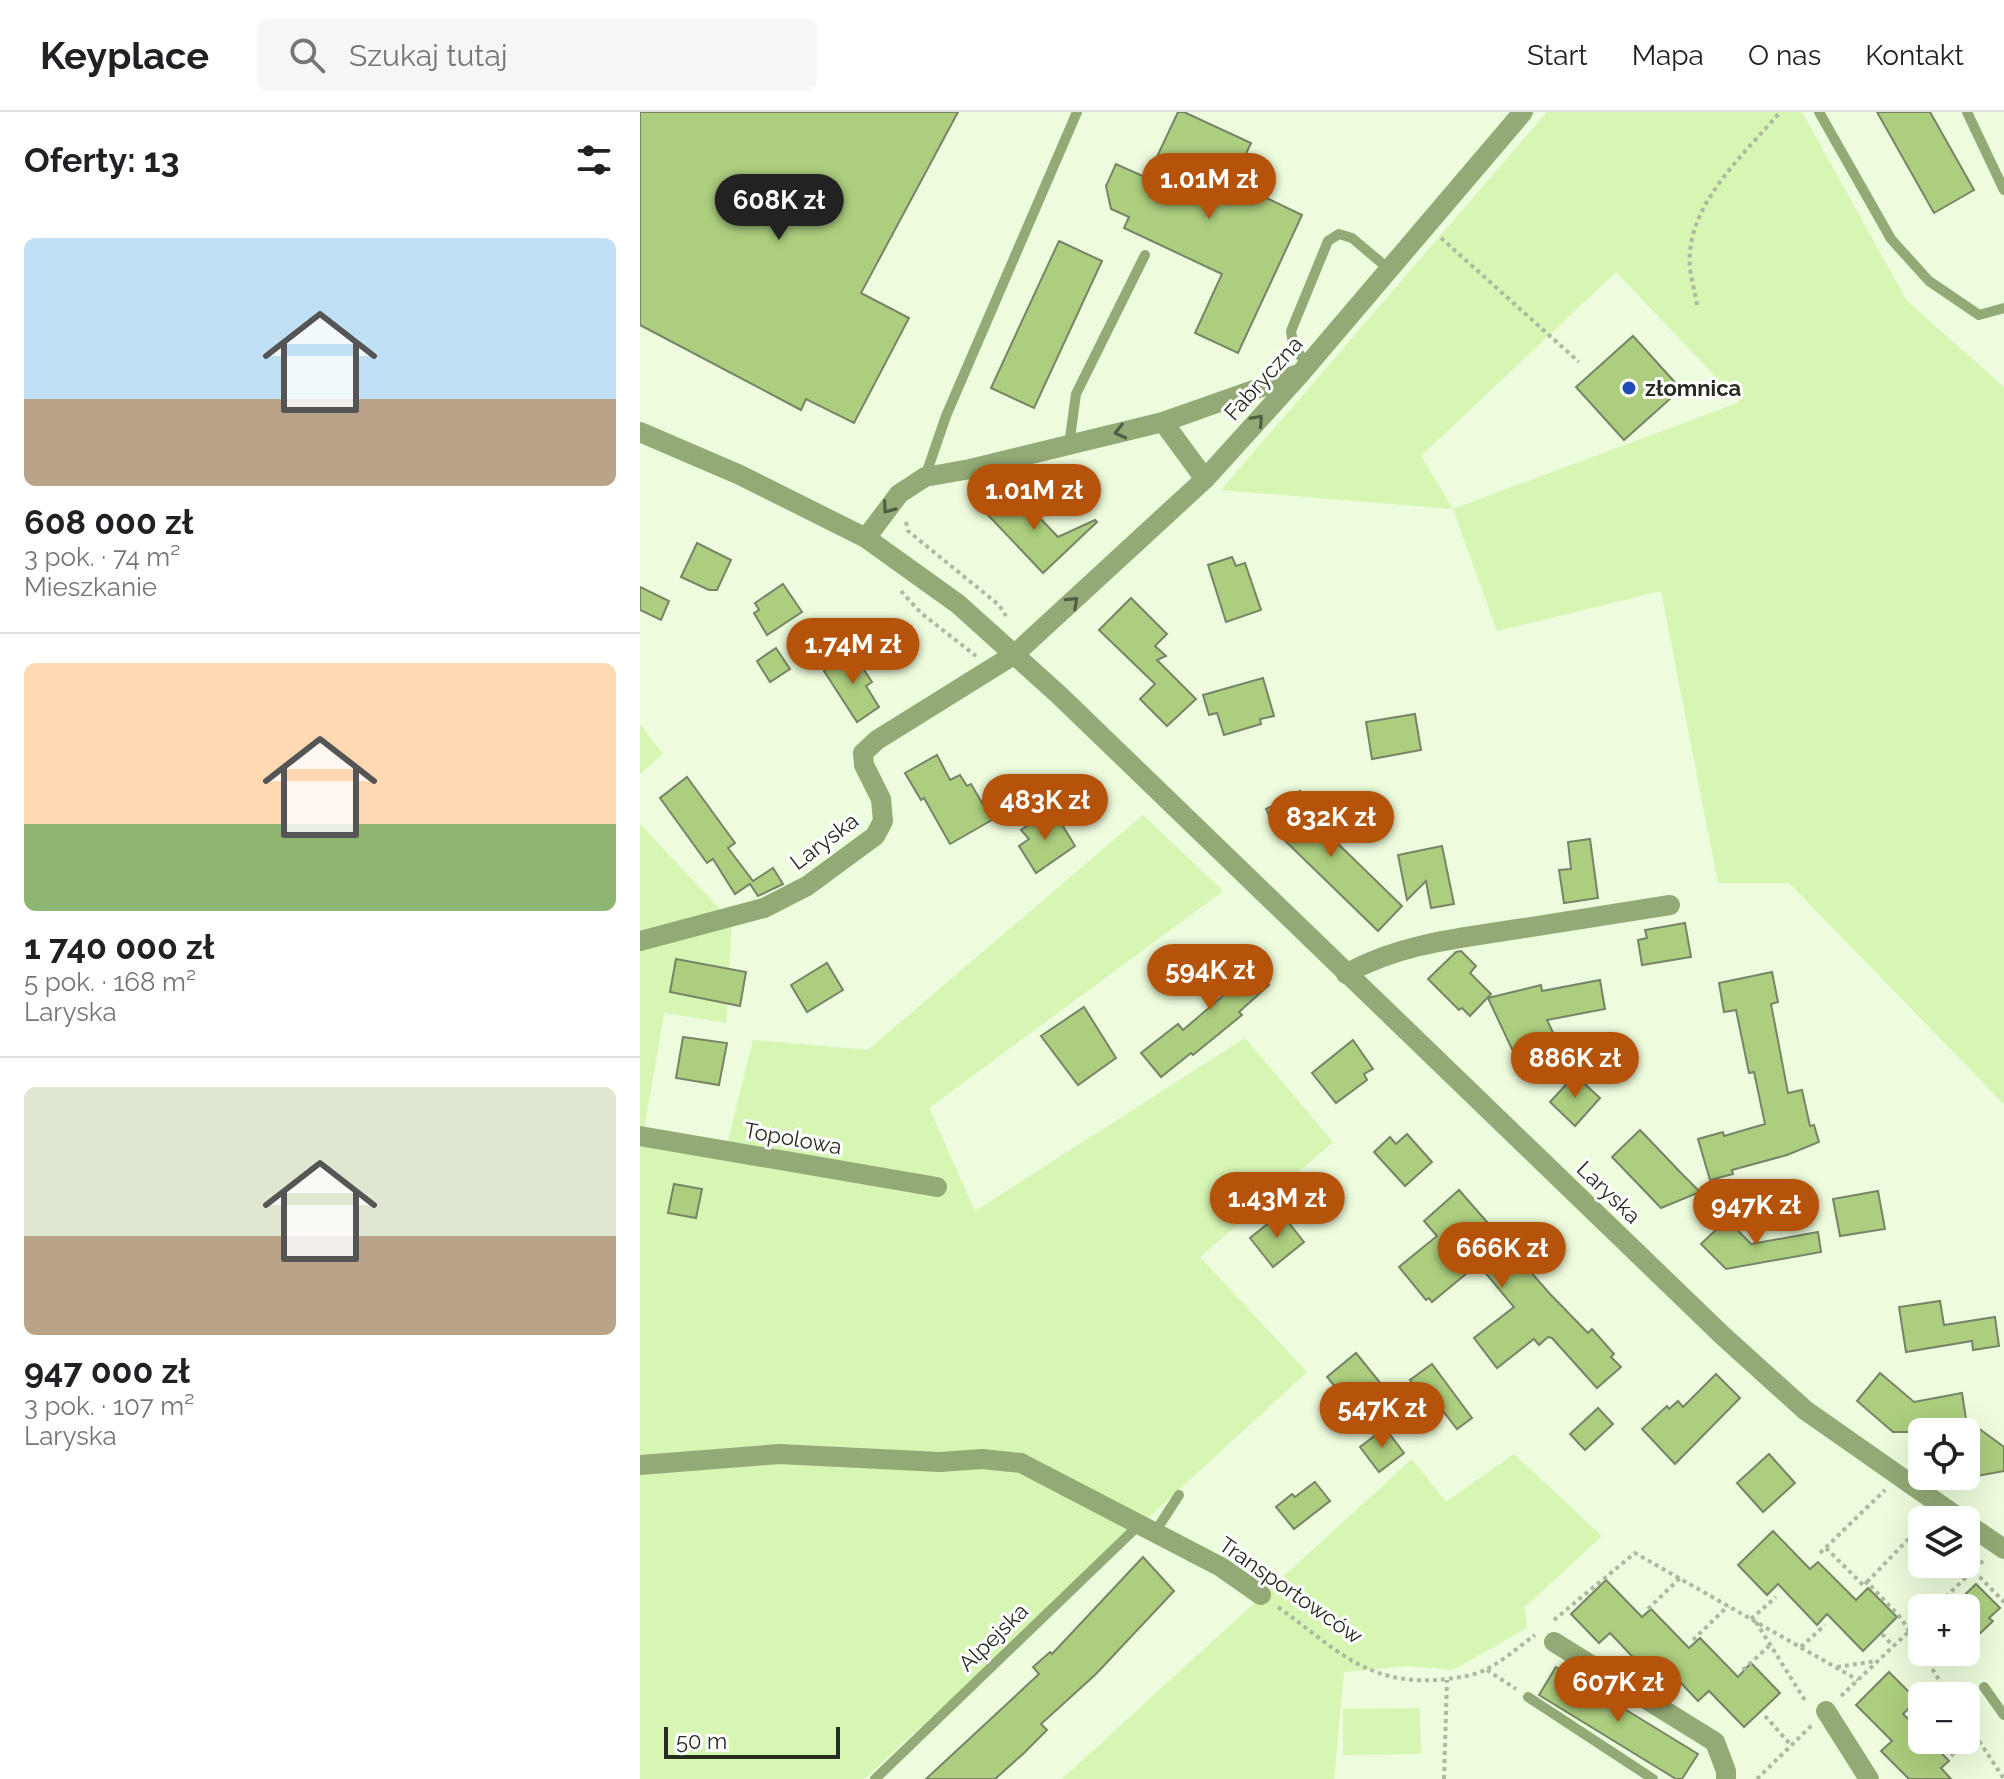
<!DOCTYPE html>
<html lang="pl">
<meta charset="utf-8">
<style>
:root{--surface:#fff;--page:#f6f6f6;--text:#202124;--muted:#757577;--line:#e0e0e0;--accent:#b45309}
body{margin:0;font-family:Raleway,sans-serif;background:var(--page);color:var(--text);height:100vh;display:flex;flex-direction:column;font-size:30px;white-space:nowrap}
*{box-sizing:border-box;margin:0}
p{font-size:26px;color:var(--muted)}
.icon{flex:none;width:44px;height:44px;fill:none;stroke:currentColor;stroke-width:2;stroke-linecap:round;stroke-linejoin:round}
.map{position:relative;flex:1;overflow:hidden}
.sheet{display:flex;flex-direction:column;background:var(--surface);width:640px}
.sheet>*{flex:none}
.fabs{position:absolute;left:1268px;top:1306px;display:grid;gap:16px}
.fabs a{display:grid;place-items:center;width:72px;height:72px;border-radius:12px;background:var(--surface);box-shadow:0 8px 32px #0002;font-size:40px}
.scale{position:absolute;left:24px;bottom:20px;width:176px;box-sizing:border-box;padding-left:8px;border:4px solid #272c20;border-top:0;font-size:22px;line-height:28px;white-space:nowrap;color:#272c20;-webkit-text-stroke:6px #fff;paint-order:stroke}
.price{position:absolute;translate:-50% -68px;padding:0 18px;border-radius:28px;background:var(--accent);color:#fff;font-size:26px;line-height:52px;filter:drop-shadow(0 2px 4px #0008)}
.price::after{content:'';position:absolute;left:50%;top:48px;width:24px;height:18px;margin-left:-12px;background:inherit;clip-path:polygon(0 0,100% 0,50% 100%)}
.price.on{background:#222;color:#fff}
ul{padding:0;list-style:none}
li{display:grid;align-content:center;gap:16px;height:424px;padding:0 24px}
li+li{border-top:2px solid var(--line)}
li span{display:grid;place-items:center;height:248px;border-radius:12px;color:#555}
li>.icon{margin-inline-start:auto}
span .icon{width:144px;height:144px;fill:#fffc;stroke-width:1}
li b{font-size:34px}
h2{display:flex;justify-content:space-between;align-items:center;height:96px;padding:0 24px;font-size:34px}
header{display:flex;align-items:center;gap:48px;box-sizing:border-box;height:112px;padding:0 40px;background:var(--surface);border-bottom:2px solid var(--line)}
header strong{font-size:38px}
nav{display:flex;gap:44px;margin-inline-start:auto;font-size:28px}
.search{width:560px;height:72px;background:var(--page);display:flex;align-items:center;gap:20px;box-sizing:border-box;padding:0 28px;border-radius:12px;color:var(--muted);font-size:30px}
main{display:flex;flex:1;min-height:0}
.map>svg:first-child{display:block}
.green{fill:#d7f5b3;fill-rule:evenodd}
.building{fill:#acce7e;stroke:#778467;stroke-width:2}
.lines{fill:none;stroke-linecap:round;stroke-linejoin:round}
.path{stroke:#aebaa0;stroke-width:4;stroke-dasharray:4 4;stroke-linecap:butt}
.service{stroke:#93aa76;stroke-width:10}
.minor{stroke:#93aa76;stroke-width:20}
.tertiary{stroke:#93aa76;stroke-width:20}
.oneway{stroke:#525e42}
.poi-dot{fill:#1f4bb9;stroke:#fff;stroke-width:3}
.labels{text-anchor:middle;stroke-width:6;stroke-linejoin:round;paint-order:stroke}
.street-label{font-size:22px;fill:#272c20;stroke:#fff}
.poi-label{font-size:22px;font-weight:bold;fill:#272c20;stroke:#fff;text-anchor:start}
</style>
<header>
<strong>Keyplace</strong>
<div class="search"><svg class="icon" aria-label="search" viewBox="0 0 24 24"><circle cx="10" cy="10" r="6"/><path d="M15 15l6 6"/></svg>Szukaj tutaj</div>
<nav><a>Start</a><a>Mapa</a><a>O nas</a><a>Kontakt</a></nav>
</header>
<main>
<section class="sheet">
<h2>Oferty: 13<svg class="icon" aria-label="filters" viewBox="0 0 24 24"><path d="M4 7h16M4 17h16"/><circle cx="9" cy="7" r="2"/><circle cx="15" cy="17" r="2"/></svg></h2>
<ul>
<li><span style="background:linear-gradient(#bfe0f5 65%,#b9a48a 0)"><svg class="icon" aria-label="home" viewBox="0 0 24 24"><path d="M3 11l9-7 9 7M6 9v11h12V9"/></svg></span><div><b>608 000 zł</b><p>3 pok. · 74 m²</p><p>Mieszkanie</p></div></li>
<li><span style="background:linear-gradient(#ffd9b3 65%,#8fb573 0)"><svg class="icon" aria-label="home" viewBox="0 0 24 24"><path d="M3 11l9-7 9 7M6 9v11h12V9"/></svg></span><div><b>1 740 000 zł</b><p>5 pok. · 168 m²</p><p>Laryska</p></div></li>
<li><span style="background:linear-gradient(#dfe7d0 60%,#b9a48a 0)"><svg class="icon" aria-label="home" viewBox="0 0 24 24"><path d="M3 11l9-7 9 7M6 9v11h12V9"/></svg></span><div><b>947 000 zł</b><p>3 pok. · 107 m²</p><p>Laryska</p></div></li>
</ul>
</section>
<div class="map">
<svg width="1364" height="1667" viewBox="0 0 1364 1667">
<rect width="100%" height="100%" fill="#edfcdc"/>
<g class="green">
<path d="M 907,0 L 1162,0 L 1267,189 L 1364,275 L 1364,992 L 1149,771 L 1078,771 L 1021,479 L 857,519 L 813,397 L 581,378 ZM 976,160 L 1100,290 L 813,397 L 781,344 Z"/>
<path d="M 0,612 L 23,642 L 0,662 Z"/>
<path d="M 503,703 L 583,779 L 289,996 L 335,1099 L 605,926 L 693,1030 L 560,1145 L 667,1260 L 224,1667 L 0,1667 L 0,712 L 92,810 L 86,911 L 24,901 L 4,1019 L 88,1029 L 113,928 L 228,938 Z"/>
<path d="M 874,1342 L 962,1424 L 885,1495 L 887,1516 L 813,1558 L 768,1554 L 704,1560 L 694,1667 L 422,1667 L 772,1347 L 806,1390 Z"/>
<path d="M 780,1596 L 781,1642 L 703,1643 L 703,1597 Z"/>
</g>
<g class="building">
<path d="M 0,0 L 318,0 L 221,181 L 269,206 L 214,311 L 166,287 L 161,298 L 0,213 Z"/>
<path d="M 538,0 L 544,0 L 611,31 L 593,70 L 662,103 L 598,241 L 555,221 L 582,162 L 484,116 L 489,105 L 471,97 L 466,74 L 476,52 L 507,66 Z"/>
<path d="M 1237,0 L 1290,0 L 1334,78 L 1294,101 Z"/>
<path d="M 419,129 L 462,149 L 394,296 L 351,276 Z"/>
<path d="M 993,224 L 1041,277 L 984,328 L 936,275 Z"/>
<path d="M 374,379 L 418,425 L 455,408 L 457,410 L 403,461 L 348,403 Z"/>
<path d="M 57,431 L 91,448 L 77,478 L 69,478 L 41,465 Z"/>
<path d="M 592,445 L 596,454 L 605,451 L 621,498 L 586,510 L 568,453 Z"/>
<path d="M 143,472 L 162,500 L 127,523 L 114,501 L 119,498 L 115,491 Z"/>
<path d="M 0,475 L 29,489 L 21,508 L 0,498 Z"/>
<path d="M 491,486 L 527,522 L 515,534 L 526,544 L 517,548 L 556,587 L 527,614 L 500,587 L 515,572 L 459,518 Z"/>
<path d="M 136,536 L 150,557 L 130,570 L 117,549 Z"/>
<path d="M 212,540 L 232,570 L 226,574 L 239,595 L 217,610 L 184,559 Z"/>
<path d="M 623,566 L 634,604 L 620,607 L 621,612 L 584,623 L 577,601 L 569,603 L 563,583 Z"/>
<path d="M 775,602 L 781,638 L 732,647 L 726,610 Z"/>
<path d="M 297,643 L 310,668 L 320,663 L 327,674 L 331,672 L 352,708 L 310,732 L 284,686 L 281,688 L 265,661 Z"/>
<path d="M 47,665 L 95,731 L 88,736 L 113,769 L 133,756 L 143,772 L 118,784 L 110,772 L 95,782 L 73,747 L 67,751 L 20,686 Z"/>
<path d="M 660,679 L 666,693 L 674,689 L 693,724 L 690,724 L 762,794 L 738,819 L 638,722 L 626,697 Z"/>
<path d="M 407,701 L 412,711 L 418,706 L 435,734 L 396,761 L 379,734 L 389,727 L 381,718 Z"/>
<path d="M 950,727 L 958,786 L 924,791 L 919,758 L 931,757 L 928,730 Z"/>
<path d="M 802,734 L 814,792 L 791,796 L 786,769 L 767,788 L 758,743 Z"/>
<path d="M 1045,811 L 1051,845 L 1002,853 L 998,828 L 1007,826 L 1005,818 Z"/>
<path d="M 593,834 L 629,873 L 599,900 L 602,903 L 553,943 L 551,941 L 521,965 L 501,941 L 538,912 L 543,918 L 584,883 L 564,861 Z"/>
<path d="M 821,839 L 836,854 L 830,861 L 851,882 L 830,904 L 822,896 L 819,898 L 788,867 L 816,840 Z"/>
<path d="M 36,847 L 106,860 L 100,894 L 30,880 Z"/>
<path d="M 187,851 L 203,878 L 167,900 L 151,873 Z"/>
<path d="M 1132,860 L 1138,890 L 1131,892 L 1148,981 L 1162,978 L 1170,1014 L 1174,1013 L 1179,1030 L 1147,1043 L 1092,1058 L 1093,1062 L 1070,1068 L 1058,1027 L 1083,1020 L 1084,1024 L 1125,1012 L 1114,960 L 1109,961 L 1096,898 L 1084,900 L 1079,871 Z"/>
<path d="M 960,868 L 965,897 L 907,908 L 918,931 L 878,950 L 848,886 L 901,873 L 902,879 Z"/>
<path d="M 444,895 L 476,946 L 438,973 L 401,924 Z"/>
<path d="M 43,925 L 87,931 L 79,973 L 36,966 Z"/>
<path d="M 713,928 L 733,957 L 724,962 L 727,968 L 696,991 L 672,961 Z"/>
<path d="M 935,963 L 960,986 L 935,1014 L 910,990 Z"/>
<path d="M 1000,1018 L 1042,1062 L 1060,1080 L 1021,1096 L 972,1045 Z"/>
<path d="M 767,1022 L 792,1050 L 765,1074 L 734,1040 L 750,1025 L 756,1032 Z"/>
<path d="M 34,1072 L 62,1077 L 56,1106 L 28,1101 Z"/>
<path d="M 819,1078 L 910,1182 L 948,1221 L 952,1217 L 974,1242 L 971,1245 L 981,1255 L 957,1276 L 912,1226 L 908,1225 L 899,1233 L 894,1227 L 857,1256 L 834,1226 L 874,1195 L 838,1152 L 792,1190 L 789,1186 L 786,1188 L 759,1155 L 797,1124 L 784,1109 Z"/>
<path d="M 1238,1079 L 1245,1117 L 1200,1124 L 1193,1087 Z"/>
<path d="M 1078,1098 L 1111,1132 L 1178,1120 L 1181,1140 L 1086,1157 L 1061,1132 L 1082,1112 Z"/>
<path d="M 641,1101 L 664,1130 L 633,1155 L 610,1126 Z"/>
<path d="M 1300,1189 L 1304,1213 L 1355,1205 L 1359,1234 L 1333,1238 L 1332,1229 L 1266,1240 L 1259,1195 Z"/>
<path d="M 716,1241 L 742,1273 L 713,1297 L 687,1265 Z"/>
<path d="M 792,1252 L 832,1306 L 817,1317 L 799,1294 L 793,1298 L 770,1268 Z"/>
<path d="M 1240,1261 L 1274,1290 L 1322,1281 L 1326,1307 L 1364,1335 L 1364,1359 L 1326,1366 L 1326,1320 L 1253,1320 L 1217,1289 Z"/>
<path d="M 1076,1262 L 1100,1286 L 1035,1352 L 1002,1317 L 1027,1294 L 1029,1297 L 1038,1289 L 1043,1295 Z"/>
<path d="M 958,1296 L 973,1312 L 945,1338 L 930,1322 Z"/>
<path d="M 745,1316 L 764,1341 L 739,1360 L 720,1335 Z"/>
<path d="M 1129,1342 L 1155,1371 L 1123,1400 L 1097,1371 Z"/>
<path d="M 675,1370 L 690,1389 L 654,1417 L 636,1395 L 652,1382 L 655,1385 Z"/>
<path d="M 1133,1419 L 1170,1457 L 1178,1450 L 1216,1488 L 1228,1476 L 1257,1505 L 1223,1539 L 1187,1502 L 1177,1513 L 1138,1472 L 1127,1483 L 1098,1453 Z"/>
<path d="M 503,1445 L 534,1479 L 456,1562 L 401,1612 L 407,1618 L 384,1641 L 355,1667 L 286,1667 L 399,1562 L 393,1555 L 410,1540 L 412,1542 Z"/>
<path d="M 966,1468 L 1002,1505 L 1011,1497 L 1049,1536 L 1060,1526 L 1098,1565 L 1111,1551 L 1140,1581 L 1104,1615 L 1069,1579 L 1058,1589 L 1020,1549 L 1008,1561 L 970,1521 L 959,1531 L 931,1502 Z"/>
<path d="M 1336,1472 L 1360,1496 L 1349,1506 L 1353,1509 L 1326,1535 L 1326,1496 L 1311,1496 Z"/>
<path d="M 916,1555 L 1058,1642 L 1042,1667 L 1036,1667 L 899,1583 Z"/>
<path d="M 1249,1560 L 1277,1588 L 1263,1602 L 1282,1621 L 1282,1628 L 1289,1628 L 1309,1649 L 1301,1656 L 1311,1667 L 1269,1667 L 1241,1639 L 1252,1629 L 1216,1593 Z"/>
</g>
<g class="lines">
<g class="path">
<path d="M 801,126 L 939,250"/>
<path d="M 1057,193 C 1055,181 1052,169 1050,157 C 1044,94 1104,43 1140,0"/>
<path d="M 266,410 L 268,419 L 359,493 L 366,504"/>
<path d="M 261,479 L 281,501 L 336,544"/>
<path d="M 1186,1436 L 1224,1474 L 1227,1470 L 1261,1506 L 1309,1584"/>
<path d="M 1180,1441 L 1245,1378"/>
<path d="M 1334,1459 L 1364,1490"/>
<path d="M 1227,1470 L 1282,1413"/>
<path d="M 638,1495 C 693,1534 723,1572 796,1568 C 812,1567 835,1564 849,1556 C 865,1547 880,1534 895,1523"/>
<path d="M 1294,1496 L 1344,1448"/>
<path d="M 1008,1497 L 1040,1466"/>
<path d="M 1111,1507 L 1136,1485"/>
<path d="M 914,1508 L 995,1441 L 1218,1568"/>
<path d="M 1116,1510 L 1166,1590"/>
<path d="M 1242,1522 L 1253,1534"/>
<path d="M 1053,1528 L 1088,1494"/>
<path d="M 1161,1535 L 1185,1513"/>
<path d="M 1197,1555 L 1236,1549"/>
<path d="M 847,1558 L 876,1577"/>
<path d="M 1103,1558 L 1129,1534"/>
<path d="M 1201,1584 L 1282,1507"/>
<path d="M 1295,1584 L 1304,1575"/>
<path d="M 1278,1601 L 1282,1597"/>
<path d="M 1125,1604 L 1151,1633"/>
<path d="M 1326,1609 L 1364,1667"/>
<path d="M 1311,1644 L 1333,1621"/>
<path d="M 804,1667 L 807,1568"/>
<path d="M 1117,1667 L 1172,1613"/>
</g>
<g class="service">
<path d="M 1179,0 L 1251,127 L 1289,169 L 1339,203 L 1364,196"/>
<path d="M 1327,0 L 1364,78"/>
<path d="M 667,254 L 653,232 L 651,219 L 688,129 L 699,122 L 712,126 L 750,158"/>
<path d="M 429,333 L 436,282 L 505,143"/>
<path d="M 285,365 L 306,304 L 437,0"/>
<path d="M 515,1420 L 539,1383"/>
<path d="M 1344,1575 L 1364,1603"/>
<path d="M 888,1585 L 1013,1667"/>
<path d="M 235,1667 L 500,1412"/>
</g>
<g class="minor">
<path d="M 523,310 L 565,367"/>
<path d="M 226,426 L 259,382 L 285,365 L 330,357 L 523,310 L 656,263"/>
<path d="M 0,829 L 124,796 L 167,774 L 235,724 L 243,709 L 241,687 L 224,653 L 223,641 L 237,628 L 375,542 L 565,367 L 661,261 L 883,0"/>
<path d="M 706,862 C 758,832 820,826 878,817 C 928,809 979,801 1030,793"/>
<path d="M 0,1024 L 297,1075"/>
<path d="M 0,1353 L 139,1342 L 300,1350 L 342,1347 L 381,1351 L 581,1455 L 621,1483"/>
<path d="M 914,1530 L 1075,1630 L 1086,1659 L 1086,1667"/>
<path d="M 1186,1599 L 1229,1667"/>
</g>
<g class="tertiary">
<path d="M 0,320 L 100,363 L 226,426 L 318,492 L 418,582 L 1082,1223 L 1165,1298 L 1322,1408"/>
<path d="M 1326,1411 L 1364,1437"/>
</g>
</g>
<defs><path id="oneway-chevron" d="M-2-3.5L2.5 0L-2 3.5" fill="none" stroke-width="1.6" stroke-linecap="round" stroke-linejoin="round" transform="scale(2)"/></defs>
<g class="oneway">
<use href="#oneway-chevron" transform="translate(618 308) rotate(-48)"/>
<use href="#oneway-chevron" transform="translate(480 320) rotate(166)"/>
<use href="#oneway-chevron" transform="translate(248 396) rotate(126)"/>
<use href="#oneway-chevron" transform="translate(433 490) rotate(-43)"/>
</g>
<circle class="poi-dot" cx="989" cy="276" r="8"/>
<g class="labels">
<g class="street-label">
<text transform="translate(623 266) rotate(-48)" y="8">Fabryczna</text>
<text transform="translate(184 729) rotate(-37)" y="8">Laryska</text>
<text transform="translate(153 1026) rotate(10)" y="8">Topolowa</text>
<text transform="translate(969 1080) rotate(44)" y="8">Laryska</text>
<text transform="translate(651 1478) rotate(35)" y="8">Transportowców</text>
<text transform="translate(353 1525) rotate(-44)" y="8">Alpejska</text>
</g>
<g class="poi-label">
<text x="1005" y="284">złomnica</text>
</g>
</g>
</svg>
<div class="fabs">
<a><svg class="icon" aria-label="locate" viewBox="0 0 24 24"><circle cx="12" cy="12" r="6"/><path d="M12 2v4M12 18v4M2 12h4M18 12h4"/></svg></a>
<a><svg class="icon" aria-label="layers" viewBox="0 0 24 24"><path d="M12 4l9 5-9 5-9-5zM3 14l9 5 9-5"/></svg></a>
<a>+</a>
<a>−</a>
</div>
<div class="scale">50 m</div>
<b class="price" style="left:569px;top:109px">1.01M zł</b>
<b class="price on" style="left:139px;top:130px">608K zł</b>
<b class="price" style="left:394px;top:420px">1.01M zł</b>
<b class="price" style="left:213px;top:574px">1.74M zł</b>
<b class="price" style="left:405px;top:730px">483K zł</b>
<b class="price" style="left:691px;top:747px">832K zł</b>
<b class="price" style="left:570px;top:900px">594K zł</b>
<b class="price" style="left:935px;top:988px">886K zł</b>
<b class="price" style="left:637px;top:1128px">1.43M zł</b>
<b class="price" style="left:1116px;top:1135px">947K zł</b>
<b class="price" style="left:862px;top:1178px">666K zł</b>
<b class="price" style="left:742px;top:1338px">547K zł</b>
<b class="price" style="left:978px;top:1612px">607K zł</b>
</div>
</main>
